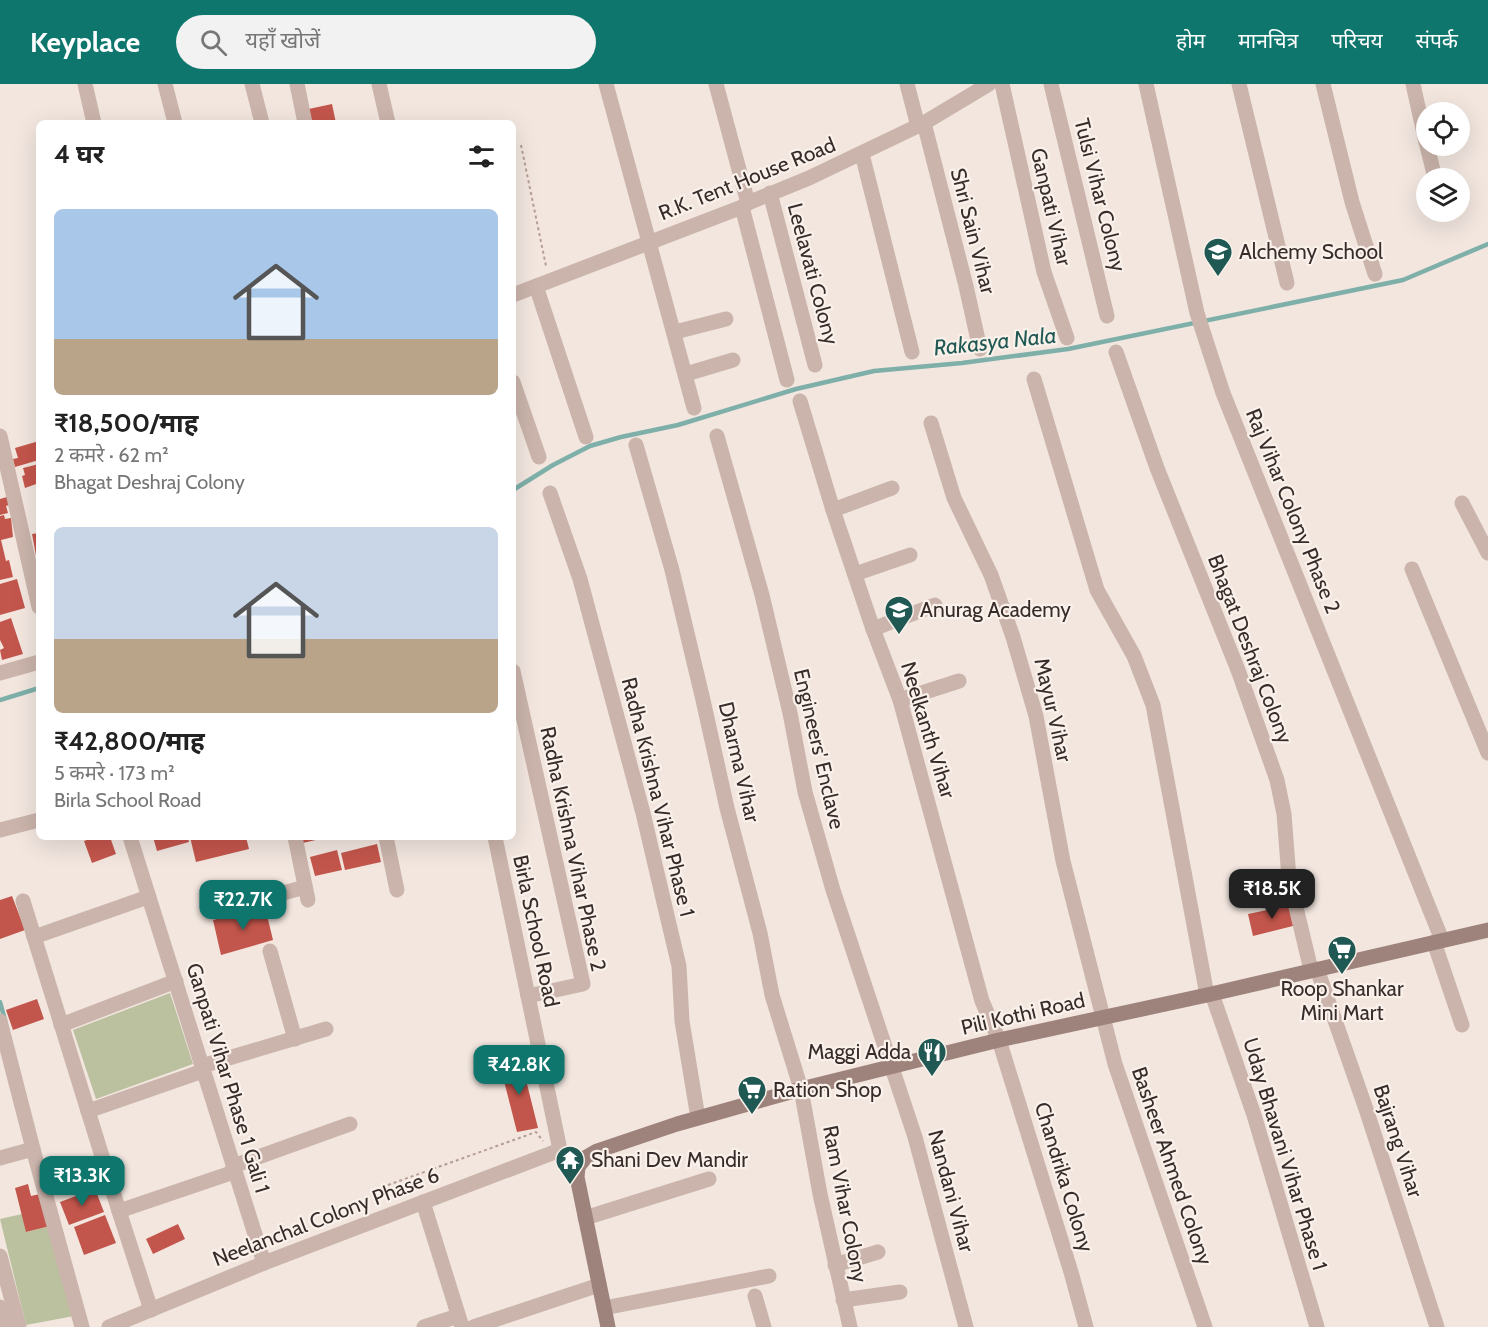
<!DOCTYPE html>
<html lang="hi">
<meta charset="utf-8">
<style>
:root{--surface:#fff;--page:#f2f2f2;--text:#222;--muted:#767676;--accent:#0f766e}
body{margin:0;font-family:Cabin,"Noto Sans Devanagari",sans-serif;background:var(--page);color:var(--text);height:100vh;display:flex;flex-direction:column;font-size:22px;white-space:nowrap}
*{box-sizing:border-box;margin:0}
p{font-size:20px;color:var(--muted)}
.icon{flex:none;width:33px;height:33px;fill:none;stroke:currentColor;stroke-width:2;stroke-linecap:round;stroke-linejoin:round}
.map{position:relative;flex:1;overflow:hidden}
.sheet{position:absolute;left:36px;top:36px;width:480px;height:720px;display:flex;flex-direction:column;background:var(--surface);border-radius:9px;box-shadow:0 6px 24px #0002}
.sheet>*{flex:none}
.tools{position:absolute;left:1416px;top:18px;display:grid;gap:12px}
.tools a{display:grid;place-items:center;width:54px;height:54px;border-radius:50%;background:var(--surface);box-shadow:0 6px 24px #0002;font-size:30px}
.price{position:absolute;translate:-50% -51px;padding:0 14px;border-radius:12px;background:var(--accent);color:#fff;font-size:20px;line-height:39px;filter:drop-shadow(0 2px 3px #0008)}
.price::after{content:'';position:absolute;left:50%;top:36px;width:18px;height:14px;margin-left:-9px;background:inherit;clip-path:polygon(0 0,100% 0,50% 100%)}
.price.current{background:#222;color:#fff}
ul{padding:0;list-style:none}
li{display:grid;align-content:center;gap:12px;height:318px;padding:0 18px}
li span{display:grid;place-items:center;height:186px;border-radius:9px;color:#555}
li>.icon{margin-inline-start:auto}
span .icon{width:108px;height:108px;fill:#fffc;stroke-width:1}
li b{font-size:26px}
h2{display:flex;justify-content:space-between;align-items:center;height:72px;padding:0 18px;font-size:26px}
header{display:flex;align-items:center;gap:36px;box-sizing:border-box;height:84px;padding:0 30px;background:var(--accent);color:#fff}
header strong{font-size:28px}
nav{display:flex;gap:33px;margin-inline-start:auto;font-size:21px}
.search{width:420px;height:54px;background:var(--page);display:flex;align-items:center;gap:15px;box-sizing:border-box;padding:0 21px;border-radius:33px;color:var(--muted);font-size:22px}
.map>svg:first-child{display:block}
.green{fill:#bbc19f}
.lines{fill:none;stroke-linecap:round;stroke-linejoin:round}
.stream{stroke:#7eafa9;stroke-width:4.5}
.building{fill:#c3564c}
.path{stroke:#b69e95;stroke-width:2;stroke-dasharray:3 3;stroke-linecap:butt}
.street{stroke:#cab4ab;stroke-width:15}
.secondary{stroke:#9e837c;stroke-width:15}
.labels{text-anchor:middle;stroke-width:4.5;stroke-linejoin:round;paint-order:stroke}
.street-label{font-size:21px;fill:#382c2a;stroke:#faf1eb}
.poi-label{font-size:21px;fill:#382c2a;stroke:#faf1eb;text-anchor:start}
.water-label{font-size:22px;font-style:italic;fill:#205954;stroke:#faf1eb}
</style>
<header>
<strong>Keyplace</strong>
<div class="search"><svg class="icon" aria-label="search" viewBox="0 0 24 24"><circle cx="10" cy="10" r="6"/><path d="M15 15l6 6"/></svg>यहाँ खोजें</div>
<nav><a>होम</a><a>मानचित्र</a><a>परिचय</a><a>संपर्क</a></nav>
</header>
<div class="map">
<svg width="1488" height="1243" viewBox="0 0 1488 1243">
<rect width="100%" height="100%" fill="#f2e6df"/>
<g class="green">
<path d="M 170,909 L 193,980 L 96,1015 L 73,946 Z"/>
<path d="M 22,1130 L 27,1148 L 50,1142 L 74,1232 L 26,1241 L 0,1135 Z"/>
</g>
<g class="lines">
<g class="stream">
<path d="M 513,406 L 553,381 L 590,362 L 621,353 L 678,341 L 796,305 L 874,287 L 962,279 L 1068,265 L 1403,196 L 1488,160"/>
<path d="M 0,616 L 39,604"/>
<path d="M 0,918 L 5,936"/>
</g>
</g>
<g class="building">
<path d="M 332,20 L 336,39 L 307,39 L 304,26 Z"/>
<path d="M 39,357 L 39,376 L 15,383 L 13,375 L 18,374 L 15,364 Z"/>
<path d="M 39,380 L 39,399 L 25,404 L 22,392 L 25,391 L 23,384 Z"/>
<path d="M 7,413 L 9,421 L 6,422 L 8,429 L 0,431 L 0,415 Z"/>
<path d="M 4,431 L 5,435 L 11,434 L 13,453 L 1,456 L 6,477 L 9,476 L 13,493 L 0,496 L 0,432 Z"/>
<path d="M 39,449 L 39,477 L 37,477 L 32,450 Z"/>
<path d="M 17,495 L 25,524 L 0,531 L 0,500 Z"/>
<path d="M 11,534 L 23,570 L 2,576 L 0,566 L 4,564 L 0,556 L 0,538 Z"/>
<path d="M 95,753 L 110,753 L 116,770 L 92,779 L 84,757 Z"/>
<path d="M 153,753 L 188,753 L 189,758 L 157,767 Z"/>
<path d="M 190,753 L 246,753 L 249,765 L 196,778 Z"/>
<path d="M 302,753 L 324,753 L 324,754 L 303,759 Z"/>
<path d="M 377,760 L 381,778 L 345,786 L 341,769 Z"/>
<path d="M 337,766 L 342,786 L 315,792 L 310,773 Z"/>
<path d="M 12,812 L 25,846 L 0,855 L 0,816 Z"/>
<path d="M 1292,821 L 1297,841 L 1253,852 L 1248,830 Z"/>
<path d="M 265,823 L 273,856 L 221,871 L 213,836 Z"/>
<path d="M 37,915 L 44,935 L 13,946 L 6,926 Z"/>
<path d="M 521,976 L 538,1044 L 517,1048 L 500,981 Z"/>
<path d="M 28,1100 L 31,1112 L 40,1110 L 50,1142 L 26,1148 L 15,1104 Z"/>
<path d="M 95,1105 L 104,1128 L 69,1141 L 60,1118 Z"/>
<path d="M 105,1131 L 116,1159 L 84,1171 L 74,1143 Z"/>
<path d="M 178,1140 L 185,1155 L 153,1170 L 146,1155 Z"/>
</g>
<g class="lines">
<g class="path">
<path d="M 521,61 L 546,182"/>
<path d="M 388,1101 L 536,1048 L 543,1057"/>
</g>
<g class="street">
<path d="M 85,0 L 94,39"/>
<path d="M 165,0 L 175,39"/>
<path d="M 252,0 L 262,39"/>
<path d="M 297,0 L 305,39"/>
<path d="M 379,0 L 388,39"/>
<path d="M 606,0 L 694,324"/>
<path d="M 716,0 L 748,119"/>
<path d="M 907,0 L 918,42"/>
<path d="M 1002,0 L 1044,188 L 1067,254"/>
<path d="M 1051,0 L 1107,232"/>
<path d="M 1146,0 L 1197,229 L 1223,309 L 1442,856"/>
<path d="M 1239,0 L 1287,199"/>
<path d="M 1323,0 L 1352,118 L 1375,190"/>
<path d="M 1413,0 L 1426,59"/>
<path d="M 924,39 L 966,202 L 980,265"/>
<path d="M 1427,62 L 1435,94"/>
<path d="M 862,70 L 912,268"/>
<path d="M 770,109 L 815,281"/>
<path d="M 742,123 L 787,296"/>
<path d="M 536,202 L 586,353"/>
<path d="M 513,211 L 742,123 L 748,119 L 809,94 L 924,39 L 989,0"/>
<path d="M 675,248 L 726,235"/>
<path d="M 1116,268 L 1157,384 L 1238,586 L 1277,696 L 1284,730 L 1289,794 L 1311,886"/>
<path d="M 686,290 L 733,276"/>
<path d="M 1034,295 L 1097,506 L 1134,572 L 1153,621 L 1207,911"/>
<path d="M 513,298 L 539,373"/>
<path d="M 800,317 L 833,426 L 873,545 L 900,616 L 982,917 L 999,956 L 1071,1188 L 1086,1243"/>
<path d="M 931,339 L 954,414 L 991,491 L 1013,553 L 1036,632 L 1063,777 L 1115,980 L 1205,1243"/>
<path d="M 0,352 L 39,523"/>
<path d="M 717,352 L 762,511 L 790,629 L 805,708 L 833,806 L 915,1053 L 966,1243"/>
<path d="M 636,361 L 672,486 L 703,616 L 727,724 L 760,849 L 772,911 L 801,1005 L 820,1110 L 850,1243"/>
<path d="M 550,409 L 580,495 L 643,729 L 665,823 L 679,882 L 682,937 L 698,1034"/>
<path d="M 1462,419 L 1488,469"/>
<path d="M 833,426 L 892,404"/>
<path d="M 1412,485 L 1488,669"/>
<path d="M 855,490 L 910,471"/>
<path d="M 873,545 L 935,521"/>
<path d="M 513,587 L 583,900 L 528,912"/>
<path d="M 0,589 L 39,578"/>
<path d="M 900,616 L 959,597"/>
<path d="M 0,746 L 39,736"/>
<path d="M 130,753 L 264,1179"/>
<path d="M 295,753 L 308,816"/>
<path d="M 386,753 L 397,806"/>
<path d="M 495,753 L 560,1066 L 578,1083"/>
<path d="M 23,817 L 119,1127 L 151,1226"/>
<path d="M 214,828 L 305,803"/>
<path d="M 34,853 L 148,813"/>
<path d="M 1434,858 L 1462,941"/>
<path d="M 270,867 L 295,955"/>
<path d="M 1317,885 L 1366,1025 L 1437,1243"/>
<path d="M 1212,910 L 1254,1031 L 1317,1243"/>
<path d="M 0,937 L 33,1065 L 82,1243"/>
<path d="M 61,941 L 176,897"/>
<path d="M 202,982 L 326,945"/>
<path d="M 88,1027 L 203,987"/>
<path d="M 0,1074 L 33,1065"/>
<path d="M 233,1082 L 350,1040"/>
<path d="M 423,1118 L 462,1243"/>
<path d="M 119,1127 L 234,1088"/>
<path d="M 585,1134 L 709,1095"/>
<path d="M 0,1172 L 19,1243"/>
<path d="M 835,1181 L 878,1168"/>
<path d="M 755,1212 L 764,1243"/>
<path d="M 843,1216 L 900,1208"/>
<path d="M 0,1223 L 6,1243"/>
<path d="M 604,1224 L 769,1192"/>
<path d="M 109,1243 L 264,1179 L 560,1066"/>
<path d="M 424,1243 L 458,1232"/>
<path d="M 473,1243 L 599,1201"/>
</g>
<path class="secondary" d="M 608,1243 L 577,1093 L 578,1083 L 585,1074 L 597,1067 L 677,1040 L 801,1005 L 999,956 L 1207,911 L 1488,846"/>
</g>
<defs>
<g id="school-pin" transform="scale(1.5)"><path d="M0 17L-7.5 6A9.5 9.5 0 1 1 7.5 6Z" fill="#205954" stroke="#faf1eb"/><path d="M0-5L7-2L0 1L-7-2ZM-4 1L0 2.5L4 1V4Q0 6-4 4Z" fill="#fff"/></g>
<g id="supermarket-pin" transform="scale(1.5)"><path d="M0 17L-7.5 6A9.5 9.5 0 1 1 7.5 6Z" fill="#205954" stroke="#faf1eb"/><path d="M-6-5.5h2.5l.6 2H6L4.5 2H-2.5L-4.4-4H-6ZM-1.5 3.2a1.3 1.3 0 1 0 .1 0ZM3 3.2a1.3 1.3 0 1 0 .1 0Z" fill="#fff"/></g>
<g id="restaurant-pin" transform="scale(1.5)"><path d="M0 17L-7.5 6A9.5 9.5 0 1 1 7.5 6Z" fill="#205954" stroke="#faf1eb"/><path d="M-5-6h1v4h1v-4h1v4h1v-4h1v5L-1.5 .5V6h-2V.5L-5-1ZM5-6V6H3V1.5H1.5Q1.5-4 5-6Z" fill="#fff"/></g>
<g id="temple-pin" transform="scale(1.5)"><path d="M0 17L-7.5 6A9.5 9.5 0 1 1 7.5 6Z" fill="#205954" stroke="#faf1eb"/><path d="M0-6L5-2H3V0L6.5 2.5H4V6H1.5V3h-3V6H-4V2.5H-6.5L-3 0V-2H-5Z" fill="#fff"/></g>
</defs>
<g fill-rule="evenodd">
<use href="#school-pin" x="1218" y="168"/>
<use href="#school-pin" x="899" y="526"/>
<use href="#supermarket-pin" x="1342" y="866"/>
<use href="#restaurant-pin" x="932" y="968"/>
<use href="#supermarket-pin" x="752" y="1006"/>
<use href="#temple-pin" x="570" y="1076"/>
</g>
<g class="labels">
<g class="street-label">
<text transform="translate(747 95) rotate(-22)" y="7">R.K. Tent House Road</text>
<text transform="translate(1100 111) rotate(76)" y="7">Tulsi Vihar Colony</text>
<text transform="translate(1051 123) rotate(77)" y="7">Ganpati Vihar</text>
<text transform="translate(973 147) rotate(76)" y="7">Shri Sain Vihar</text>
<text transform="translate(813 190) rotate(75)" y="7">Leelavati Colony</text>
<text transform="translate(1293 427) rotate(68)" y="7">Raj Vihar Colony Phase 2</text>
<text transform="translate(1250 565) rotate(69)" y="7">Bhagat Deshraj Colony</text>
<text transform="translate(1053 626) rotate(77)" y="7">Mayur Vihar</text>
<text transform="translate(928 646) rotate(73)" y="7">Neelkanth Vihar</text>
<text transform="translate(819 665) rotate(77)" y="7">Engineers' Enclave</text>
<text transform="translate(739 678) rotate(77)" y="7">Dharma Vihar</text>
<text transform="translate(658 713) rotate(76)" y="7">Radha Krishna Vihar Phase 1</text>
<text transform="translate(573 765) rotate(78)" y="7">Radha Krishna Vihar Phase 2</text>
<text transform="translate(536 847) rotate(78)" y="7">Birla School Road</text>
<text transform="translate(1023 930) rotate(-13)" y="7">Pili Kothi Road</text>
<text transform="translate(228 994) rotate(73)" y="7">Ganpati Vihar Phase 1 Gali 1</text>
<text transform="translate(1398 1057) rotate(72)" y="7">Bajrang Vihar</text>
<text transform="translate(1285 1070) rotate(73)" y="7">Uday Bhavani Vihar Phase 1</text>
<text transform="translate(1172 1082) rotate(71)" y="7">Basheer Ahmed Colony</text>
<text transform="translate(1064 1093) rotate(73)" y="7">Chandrika Colony</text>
<text transform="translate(951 1107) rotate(75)" y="7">Nandani Vihar</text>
<text transform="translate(845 1120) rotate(79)" y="7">Ram Vihar Colony</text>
<text transform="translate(326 1133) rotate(-21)" y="7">Neelanchal Colony Phase 6</text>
</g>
<g class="poi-label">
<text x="1239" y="175">Alchemy School</text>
<text x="920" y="533">Anurag Academy</text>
<text x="1342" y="912" text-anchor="middle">Roop Shankar<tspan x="1342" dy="24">Mini Mart</tspan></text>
<text x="911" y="975" text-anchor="end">Maggi Adda</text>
<text x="773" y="1013">Ration Shop</text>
<text x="591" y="1083">Shani Dev Mandir</text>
</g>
<g class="water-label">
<text transform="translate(995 257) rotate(-6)" y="8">Rakasya Nala</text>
</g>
</g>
</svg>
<div class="tools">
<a><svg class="icon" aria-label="locate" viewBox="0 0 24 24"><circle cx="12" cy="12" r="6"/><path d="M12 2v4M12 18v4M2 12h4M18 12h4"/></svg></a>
<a><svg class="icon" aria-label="layers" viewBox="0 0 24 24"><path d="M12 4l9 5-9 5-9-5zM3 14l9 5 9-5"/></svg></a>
</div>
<b class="price current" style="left:1272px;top:836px">₹18.5K</b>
<b class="price" style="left:243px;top:847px">₹22.7K</b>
<b class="price" style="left:519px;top:1012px">₹42.8K</b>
<b class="price" style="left:82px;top:1123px">₹13.3K</b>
<section class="sheet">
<h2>4 घर<svg class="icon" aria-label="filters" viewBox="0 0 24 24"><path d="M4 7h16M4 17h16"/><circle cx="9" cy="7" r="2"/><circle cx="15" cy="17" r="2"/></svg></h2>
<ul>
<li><span style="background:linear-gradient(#a9c7e8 70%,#b9a48a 0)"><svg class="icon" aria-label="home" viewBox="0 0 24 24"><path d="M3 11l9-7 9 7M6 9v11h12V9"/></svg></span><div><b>₹18,500/माह</b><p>2 कमरे · 62 m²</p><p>Bhagat Deshraj Colony</p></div></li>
<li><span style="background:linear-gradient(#c9d6e8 60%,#b9a48a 0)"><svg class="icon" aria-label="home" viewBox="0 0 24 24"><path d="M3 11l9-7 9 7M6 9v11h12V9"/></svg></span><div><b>₹42,800/माह</b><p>5 कमरे · 173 m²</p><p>Birla School Road</p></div></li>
</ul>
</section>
</div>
